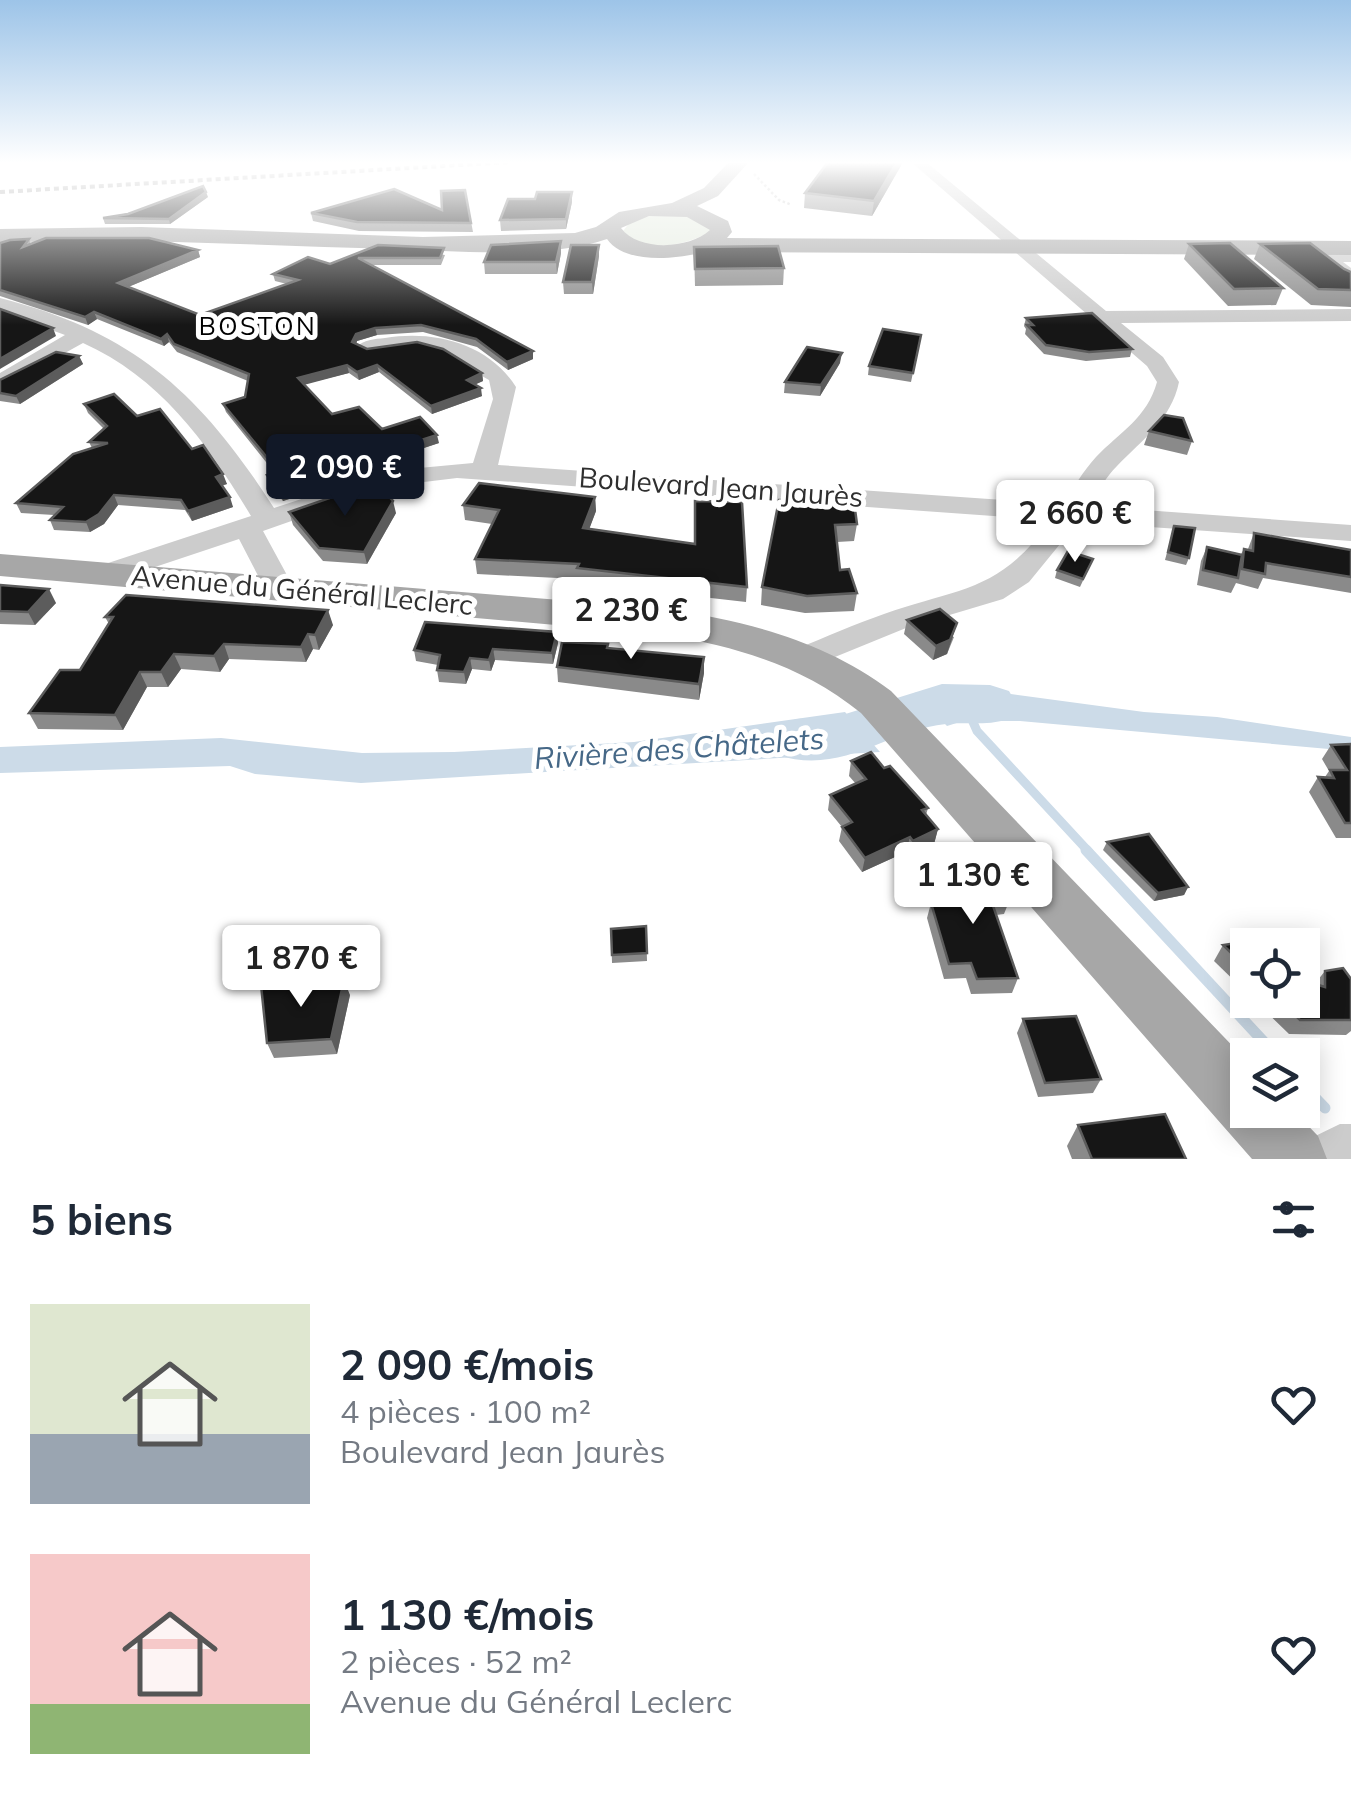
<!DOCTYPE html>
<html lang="fr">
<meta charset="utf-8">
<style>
:root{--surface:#fff;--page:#f2f2f3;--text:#1f2937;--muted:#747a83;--accent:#111827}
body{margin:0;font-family:Mulish,sans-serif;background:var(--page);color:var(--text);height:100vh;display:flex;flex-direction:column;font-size:38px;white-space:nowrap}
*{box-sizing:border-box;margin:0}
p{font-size:32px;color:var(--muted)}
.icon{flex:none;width:55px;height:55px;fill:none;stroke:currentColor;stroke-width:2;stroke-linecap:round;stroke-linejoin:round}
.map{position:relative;height:1159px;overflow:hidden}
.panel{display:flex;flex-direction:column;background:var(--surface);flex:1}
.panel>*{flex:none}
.tools{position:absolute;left:1230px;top:928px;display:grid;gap:20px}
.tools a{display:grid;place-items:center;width:90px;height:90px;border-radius:0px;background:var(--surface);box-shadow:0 5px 25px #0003;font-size:50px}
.price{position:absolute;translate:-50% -85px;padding:0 22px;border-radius:10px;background:#fff;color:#222;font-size:32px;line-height:65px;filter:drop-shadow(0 2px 5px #0008)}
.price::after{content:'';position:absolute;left:50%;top:60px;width:30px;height:22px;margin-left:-15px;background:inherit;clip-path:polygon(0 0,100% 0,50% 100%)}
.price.active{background:var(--accent);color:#fff}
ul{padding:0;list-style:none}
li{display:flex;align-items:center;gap:30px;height:250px;padding:0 30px}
li span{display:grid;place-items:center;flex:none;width:280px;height:200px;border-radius:0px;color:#555}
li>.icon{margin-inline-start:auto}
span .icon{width:120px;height:120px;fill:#fffc;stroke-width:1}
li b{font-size:42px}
h2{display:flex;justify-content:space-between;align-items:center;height:120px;padding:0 30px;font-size:42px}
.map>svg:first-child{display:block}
.green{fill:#e3eade}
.water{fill:#ccdbe8}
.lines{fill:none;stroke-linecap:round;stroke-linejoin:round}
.stream-far1{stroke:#ccdbe8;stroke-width:9}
.stream{stroke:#ccdbe8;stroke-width:11}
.river{fill:#ccdbe8;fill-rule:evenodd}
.path{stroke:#c9c9c9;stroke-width:2.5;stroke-dasharray:2.5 2.5;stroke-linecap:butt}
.minor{fill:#ccc;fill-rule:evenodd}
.major{fill:#a7a7a7;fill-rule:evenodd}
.rail{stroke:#848484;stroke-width:4;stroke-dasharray:5 4;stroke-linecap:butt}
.wall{fill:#8a8a8a}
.shaded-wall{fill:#5c5c5c}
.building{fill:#161616;stroke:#5c5c5c;stroke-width:2.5}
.labels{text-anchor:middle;stroke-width:10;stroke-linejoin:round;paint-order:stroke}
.far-neighbourhood-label{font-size:25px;letter-spacing:2.5px;fill:#000;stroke:#fff}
.street-label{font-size:28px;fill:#2f2f2f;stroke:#fff}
.water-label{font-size:30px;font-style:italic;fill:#466887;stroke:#fff}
</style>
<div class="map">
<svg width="1351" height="1159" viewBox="0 0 1351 1159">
<rect width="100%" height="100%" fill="#fff"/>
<path class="green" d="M 656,214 L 686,215 L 710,226 L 710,232 C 686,245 645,255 623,231 L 631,221 Z"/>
<g class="water">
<path d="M 952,686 L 1144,712 L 1217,717 L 1351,737 L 1351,751 L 1020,721 L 963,721 L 947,726 L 914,693 Z"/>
<path d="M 845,712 L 880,752 L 361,783 L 255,774 L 230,766 L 0,773 L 0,747 L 221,738 L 362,753 L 454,752 L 634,742 Z"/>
</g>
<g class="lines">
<path class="stream-far1" d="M 969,713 L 977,731 L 1089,852"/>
<g class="stream">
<path d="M 1086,850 L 1276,1055"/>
<path d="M 1302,1084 L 1325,1108"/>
</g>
<path class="river" d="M 942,684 L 990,685 L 1009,691 L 1017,705 L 1009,719 C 987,726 969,722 946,724 C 886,730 844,776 777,755 L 769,740 L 777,725 L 797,719 L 839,716 Z"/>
<path class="path" d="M 754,174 L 779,200 L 792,205"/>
<g class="minor">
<path d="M 911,162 L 926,162 L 1106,311 L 1351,309 L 1351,321 L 1121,323 L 1163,357 L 1179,382 C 1171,420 1143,439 1117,466 C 1106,477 1097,493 1088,506 L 1351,525 L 1351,541 L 1078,522 L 1029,582 L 1003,599 L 906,628 L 808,668 L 796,665 L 792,657 L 796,649 C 826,637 855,624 884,614 C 960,587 999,593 1051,520 L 457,478 L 391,486 L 263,531 L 294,588 L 290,595 L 268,595 L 239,539 L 107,583 L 96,581 L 92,574 L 96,567 L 251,516 C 208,444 161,378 83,343 L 0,389 L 0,373 L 65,335 L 0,311 L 0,298 C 134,332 201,394 274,508 L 387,471 L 473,463 L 493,399 L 489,380 C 468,368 443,345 418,346 C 399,346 371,361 356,347 C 364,340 374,339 385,338 C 434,330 488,343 516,387 L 498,465 L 1062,504 C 1073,489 1083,471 1096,457 C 1120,432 1147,418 1157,382 L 1147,366 Z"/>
<path d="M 1351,252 L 1351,262 L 1343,262 L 1351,268 L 1351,283 L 1315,257 L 1324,252 Z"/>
<path d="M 1340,1124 L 1351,1124 L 1351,1159 L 1297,1159 L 1305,1141 Z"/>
</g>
<g class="major">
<path d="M 729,162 L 749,162 L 718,196 L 697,206 L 728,221 L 732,232 L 727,238 L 1351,241 L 1351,255 L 704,252 C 678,259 625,265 607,239 C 552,259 454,251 395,249 C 263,246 132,237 0,243 L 0,229 L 141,227 L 423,237 L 575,233 L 596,227 L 619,212 L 672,203 L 704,188 ZM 649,216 L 687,217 L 710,230 C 689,249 639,252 621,228 Z"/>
<path d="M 0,554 L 668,609 C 749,622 825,641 891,691 L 1248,1062 L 1248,1110 L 1293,1110 L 1318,1136 L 1327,1159 L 1252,1159 L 861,713 C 803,666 740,648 668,635 L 0,576 Z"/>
</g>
<path class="rail" d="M 0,192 L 511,162"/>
</g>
<g class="wall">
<path d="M 903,162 L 872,216 L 804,208 L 805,193 Z"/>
<path d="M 465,190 L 473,232 L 359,231 L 313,221 L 311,213 L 442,210 Z"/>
<path d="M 208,197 L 170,224 L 105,224 L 103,218 Z"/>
<path d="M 572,202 L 566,229 L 501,231 L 500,220 Z"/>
<path d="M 29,239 L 31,244 L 198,250 L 200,257 L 128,287 L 200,315 L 287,284 L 275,281 L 273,274 L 330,264 L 378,245 L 445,255 L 441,265 L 371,265 L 533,359 L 508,370 L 477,347 L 423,332 L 377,335 L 357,341 L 356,344 L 367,349 L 482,373 L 483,381 L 475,384 L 482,396 L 432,414 L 379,372 L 359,380 L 349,373 L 304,384 L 332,414 L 439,443 L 345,474 L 347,480 L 283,501 L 269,484 L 267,475 L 274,472 L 226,412 L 223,404 L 245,397 L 248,381 L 177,352 L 169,342 L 164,346 L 97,319 L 88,325 L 0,296 L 0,243 Z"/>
<path d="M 561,241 L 561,253 L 557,274 L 485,274 L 484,262 Z"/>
<path d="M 1189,244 L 1283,288 L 1276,305 L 1228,306 L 1184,259 Z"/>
<path d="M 1260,244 L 1351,272 L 1351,307 L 1311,305 L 1254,259 Z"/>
<path d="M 599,245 L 599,256 L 593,294 L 564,294 L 563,282 Z"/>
<path d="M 694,247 L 784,268 L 783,285 L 695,286 Z"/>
<path d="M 1026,318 L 1132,349 L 1130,357 L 1086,361 L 1044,354 L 1025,334 L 1026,329 L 1024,326 Z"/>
<path d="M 921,335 L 911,382 L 868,375 L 869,366 Z"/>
<path d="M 79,356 L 83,364 L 20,404 L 0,401 L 0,380 Z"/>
<path d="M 840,363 L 820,396 L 784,393 L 785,382 Z"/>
<path d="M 84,404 L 137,416 L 192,449 L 227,484 L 222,486 L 233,507 L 192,521 L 185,510 L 118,505 L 104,524 L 90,532 L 54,530 L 50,520 L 54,515 L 21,513 L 16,503 L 92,448 L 89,442 L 104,429 L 88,413 Z"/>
<path d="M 1149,431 L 1192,441 L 1187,455 L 1144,445 Z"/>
<path d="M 595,497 L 596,511 L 589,529 L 747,587 L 746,602 L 579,583 L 578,579 L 477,574 L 475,559 L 492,524 L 465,520 L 463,505 Z"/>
<path d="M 779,500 L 857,524 L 854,541 L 837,542 L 840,570 L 857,593 L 854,611 L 805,613 L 761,605 L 762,587 Z"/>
<path d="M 289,512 L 396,513 L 367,564 L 323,561 L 293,525 Z"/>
<path d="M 1174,526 L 1189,558 L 1186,565 L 1165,560 Z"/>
<path d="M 1254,533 L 1351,550 L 1351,593 L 1263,578 L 1258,589 L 1236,583 L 1231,593 L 1197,585 L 1201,561 L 1207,547 L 1241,554 L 1244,549 L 1248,549 Z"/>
<path d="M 1093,559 L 1080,587 L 1055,578 L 1057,570 Z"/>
<path d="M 0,585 L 56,603 L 35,625 L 0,624 Z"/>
<path d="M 105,617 L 333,625 L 319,650 L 313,649 L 306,662 L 229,659 L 220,672 L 181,669 L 168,687 L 147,687 L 123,730 L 38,729 L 29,713 L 80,670 L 109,624 Z"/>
<path d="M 907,620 L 954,637 L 947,654 L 933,660 L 904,634 Z"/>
<path d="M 558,643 L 553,664 L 495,660 L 491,671 L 472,669 L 466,684 L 439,682 L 437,670 L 438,665 L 416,661 L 414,650 Z"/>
<path d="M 608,648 L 704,657 L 704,673 L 699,700 L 558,682 L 557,667 Z"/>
<path d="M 1351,744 L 1351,838 L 1336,838 L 1309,792 L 1318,777 L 1325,777 L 1329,771 L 1322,759 L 1331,745 Z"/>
<path d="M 851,761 L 884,768 L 928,808 L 926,815 L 938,829 L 934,844 L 909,856 L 906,852 L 862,872 L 839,841 L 842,827 L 828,810 L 830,795 L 856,784 L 849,776 Z"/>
<path d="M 1107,842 L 1188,887 L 1184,895 L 1154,901 L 1103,850 Z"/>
<path d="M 934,880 L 1010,899 L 1004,914 L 996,915 L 1018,978 L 1012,993 L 971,994 L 966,978 L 944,979 L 927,918 L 931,903 L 930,895 Z"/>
<path d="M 646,926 L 647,961 L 612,963 L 611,929 Z"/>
<path d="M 1223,945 L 1248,945 L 1248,994 L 1214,961 Z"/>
<path d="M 1325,971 L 1351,979 L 1351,1031 L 1346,1035 L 1289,1034 L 1254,1000 L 1302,1000 Z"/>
<path d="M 350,995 L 337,1054 L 274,1058 L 267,1043 Z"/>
<path d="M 1023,1019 L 1101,1079 L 1093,1093 L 1038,1097 L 1017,1033 Z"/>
<path d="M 1078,1125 L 1186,1159 L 1072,1159 L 1067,1146 Z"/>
</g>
<g class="shaded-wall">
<path d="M 897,162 L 903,162 L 872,216 L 874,201 Z"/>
<path d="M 206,192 L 208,197 L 170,224 L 169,219 Z"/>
<path d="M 572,192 L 572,202 L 566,229 L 566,219 Z"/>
<path d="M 561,241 L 561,253 L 557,274 L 556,262 Z"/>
<path d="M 599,245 L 599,256 L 593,294 L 592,282 Z"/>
<path d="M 198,250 L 200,257 L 121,290 L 118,283 Z"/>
<path d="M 94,312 L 97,319 L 88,325 L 85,317 Z"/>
<path d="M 53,328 L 56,336 L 0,369 L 0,359 Z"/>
<path d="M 375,328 L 377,335 L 357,341 L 354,350 L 352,342 L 356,334 Z"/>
<path d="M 167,334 L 169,342 L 164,346 L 161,339 Z"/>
<path d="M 533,351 L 533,359 L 508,370 L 507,362 Z"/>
<path d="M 842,353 L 840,363 L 820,396 L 821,385 Z"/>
<path d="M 79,356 L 83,364 L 20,404 L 16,396 Z"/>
<path d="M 347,365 L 349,373 L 300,386 L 298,378 Z"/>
<path d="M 377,365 L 379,372 L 359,380 L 357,372 Z"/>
<path d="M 482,373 L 483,381 L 468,388 L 467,380 Z"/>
<path d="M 481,388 L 482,396 L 432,414 L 431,406 Z"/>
<path d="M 437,435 L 439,443 L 345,474 L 347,480 L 283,501 L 280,492 L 328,470 Z"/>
<path d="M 223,474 L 227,484 L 219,486 L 216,477 Z"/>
<path d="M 114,495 L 118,505 L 104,524 L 90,532 L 86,522 Z"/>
<path d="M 230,497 L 233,507 L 192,521 L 188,511 Z"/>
<path d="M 595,497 L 596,511 L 584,543 L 583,528 Z"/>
<path d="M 393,501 L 396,513 L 367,564 L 364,552 Z"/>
<path d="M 49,589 L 56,603 L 35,625 L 28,612 Z"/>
<path d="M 328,610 L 333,625 L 319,650 L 315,635 Z"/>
<path d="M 957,623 L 947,654 L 933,660 L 936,646 Z"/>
<path d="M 557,632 L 558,643 L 553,664 L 552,653 Z"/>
<path d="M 308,634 L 313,649 L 306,662 L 301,647 Z"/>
<path d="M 224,644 L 229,659 L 220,672 L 214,656 Z"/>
<path d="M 493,649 L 495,660 L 491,671 L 489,660 Z"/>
<path d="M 174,654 L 181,669 L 168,687 L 161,672 Z"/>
<path d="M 704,657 L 704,673 L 699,700 L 699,684 Z"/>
<path d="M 470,658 L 472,669 L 466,684 L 464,672 Z"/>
<path d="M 140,672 L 147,687 L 123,730 L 115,715 Z"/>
<path d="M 938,829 L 934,844 L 909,856 L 913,841 Z"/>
<path d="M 910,837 L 906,852 L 862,872 L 865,858 Z"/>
<path d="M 1188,887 L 1184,895 L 1154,901 L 1158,893 Z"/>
<path d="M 344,980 L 350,995 L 337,1054 L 331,1039 Z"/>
</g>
<g class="building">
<path d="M 828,162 L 897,162 L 874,201 L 805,193 Z"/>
<path d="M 203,186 L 206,192 L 169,219 L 103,218 L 128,214 Z"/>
<path d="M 394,189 L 442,210 L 441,191 L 465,190 L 471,223 L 357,222 L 311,213 Z"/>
<path d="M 537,192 L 572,192 L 566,219 L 500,220 L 508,199 L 535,199 Z"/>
<path d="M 46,238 L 149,238 L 198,250 L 118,283 L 200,315 L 298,280 L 273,274 L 308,257 L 330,264 L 378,245 L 444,248 L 440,258 L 358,258 L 533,351 L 507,362 L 476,339 L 421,325 L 375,328 L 356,334 L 352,342 L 367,349 L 417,342 L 443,349 L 482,373 L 467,380 L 481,388 L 431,406 L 377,365 L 357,372 L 347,365 L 298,378 L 332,414 L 359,407 L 382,429 L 420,417 L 437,435 L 328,470 L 344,472 L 280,492 L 267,475 L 278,471 L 223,404 L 245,397 L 249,374 L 174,344 L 167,334 L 161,339 L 94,312 L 85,317 L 0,290 L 0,243 L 10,240 L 29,239 L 23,247 Z"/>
<path d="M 561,241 L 556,262 L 484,262 L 491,245 Z"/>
<path d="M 1230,243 L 1283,288 L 1234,289 L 1189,244 Z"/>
<path d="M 1310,243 L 1344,269 L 1351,272 L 1351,290 L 1318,289 L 1260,244 Z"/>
<path d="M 571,245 L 599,245 L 592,282 L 563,282 Z"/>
<path d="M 778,246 L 784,268 L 695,269 L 694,247 Z"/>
<path d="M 0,309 L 53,328 L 0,359 Z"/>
<path d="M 1092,313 L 1132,349 L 1089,352 L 1046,345 L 1027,325 L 1033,325 L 1026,318 Z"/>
<path d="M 883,329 L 921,335 L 913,373 L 869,366 Z"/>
<path d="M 807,347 L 842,353 L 821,385 L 785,382 Z"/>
<path d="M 56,352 L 79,356 L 16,396 L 0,393 L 0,380 Z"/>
<path d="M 114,394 L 137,416 L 160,409 L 192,449 L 203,445 L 223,474 L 216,477 L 230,497 L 188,511 L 181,500 L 114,495 L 99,514 L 86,522 L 50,520 L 63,507 L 16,503 L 73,454 L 108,443 L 89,442 L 107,426 L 84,404 Z"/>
<path d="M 1164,415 L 1183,418 L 1192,441 L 1149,431 Z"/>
<path d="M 376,482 L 393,501 L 364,552 L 319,548 L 289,512 Z"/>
<path d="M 479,483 L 595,497 L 583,528 L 695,544 L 695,501 L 742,502 L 747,587 L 577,568 L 579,564 L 475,559 L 499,510 L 463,505 Z"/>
<path d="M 779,500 L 854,502 L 857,524 L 835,525 L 840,570 L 849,569 L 857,593 L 807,596 L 762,587 Z"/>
<path d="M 1174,526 L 1195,528 L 1189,558 L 1168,552 Z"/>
<path d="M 1254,533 L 1351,550 L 1351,577 L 1266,563 L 1265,574 L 1242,569 L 1244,549 L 1253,551 Z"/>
<path d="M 1207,547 L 1242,555 L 1238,578 L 1203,570 Z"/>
<path d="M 1068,551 L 1093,559 L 1083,579 L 1057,570 Z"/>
<path d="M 0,585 L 49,589 L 28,612 L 0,611 Z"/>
<path d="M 126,595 L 328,610 L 315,635 L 308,634 L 301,647 L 224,644 L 214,656 L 174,654 L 161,672 L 140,672 L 115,715 L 29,713 L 60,670 L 80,670 L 113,617 L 105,617 Z"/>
<path d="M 940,609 L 957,623 L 950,640 L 936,646 L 907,620 Z"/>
<path d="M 425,622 L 557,632 L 552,653 L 493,649 L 489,660 L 470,658 L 464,672 L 437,670 L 440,655 L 414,650 Z"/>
<path d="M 562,642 L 608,644 L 607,648 L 704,657 L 699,684 L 557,667 Z"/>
<path d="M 1351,744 L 1351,823 L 1345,823 L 1318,777 L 1334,778 L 1330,770 L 1347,770 L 1331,745 Z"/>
<path d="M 871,752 L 884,768 L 890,766 L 928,808 L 922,810 L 938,829 L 913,841 L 910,837 L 865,858 L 842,827 L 852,822 L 830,795 L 866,779 L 851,761 Z"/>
<path d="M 1149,834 L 1188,887 L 1158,893 L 1107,842 Z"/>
<path d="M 991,878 L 1010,899 L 991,900 L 1018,978 L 977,979 L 971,963 L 949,964 L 931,903 L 940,903 L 934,880 Z"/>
<path d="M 646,926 L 647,953 L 612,955 L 611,929 Z"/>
<path d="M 1262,939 L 1267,945 L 1248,945 L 1248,969 L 1223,945 Z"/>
<path d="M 1343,968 L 1351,979 L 1351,1020 L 1300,1020 L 1280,1000 L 1302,1000 L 1302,980 L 1325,987 L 1325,971 Z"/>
<path d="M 344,980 L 331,1039 L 267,1043 L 261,985 Z"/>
<path d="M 1076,1016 L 1101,1079 L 1045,1083 L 1023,1019 Z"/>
<path d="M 1165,1114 L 1186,1159 L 1092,1159 L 1078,1125 Z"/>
</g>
<linearGradient id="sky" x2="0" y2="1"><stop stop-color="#9dc4e8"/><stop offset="0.5" stop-color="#fff"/><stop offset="1" stop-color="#fff" stop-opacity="0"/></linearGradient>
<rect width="1351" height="325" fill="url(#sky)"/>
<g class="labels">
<g class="far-neighbourhood-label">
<text x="258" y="335">BOSTON</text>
</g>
<g class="street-label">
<text transform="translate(721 487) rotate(4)" y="10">Boulevard Jean Jaurès</text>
<text transform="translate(302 590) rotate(5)" y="10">Avenue du Général Leclerc</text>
</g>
<g class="water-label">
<text transform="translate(679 749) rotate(-4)" y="10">Rivière des Châtelets</text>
</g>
</g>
</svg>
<div class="tools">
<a><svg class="icon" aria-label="locate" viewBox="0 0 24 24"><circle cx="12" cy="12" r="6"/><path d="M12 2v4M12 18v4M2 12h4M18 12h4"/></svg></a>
<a><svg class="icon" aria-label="layers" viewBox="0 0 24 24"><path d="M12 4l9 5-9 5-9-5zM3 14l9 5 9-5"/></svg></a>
</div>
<b class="price active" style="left:345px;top:519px">2 090 €</b>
<b class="price" style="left:1075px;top:565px">2 660 €</b>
<b class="price" style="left:631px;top:662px">2 230 €</b>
<b class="price" style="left:973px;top:927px">1 130 €</b>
<b class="price" style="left:301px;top:1010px">1 870 €</b>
</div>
<section class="panel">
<h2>5 biens<svg class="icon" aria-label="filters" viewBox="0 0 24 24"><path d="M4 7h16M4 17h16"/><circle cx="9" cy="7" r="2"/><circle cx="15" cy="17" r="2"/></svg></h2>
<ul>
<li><span style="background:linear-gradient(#dfe7d0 65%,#9aa5b1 0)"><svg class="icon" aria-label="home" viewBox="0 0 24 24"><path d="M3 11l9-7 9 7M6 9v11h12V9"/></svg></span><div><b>2 090 €/mois</b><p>4 pièces · 100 m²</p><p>Boulevard Jean Jaurès</p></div><svg class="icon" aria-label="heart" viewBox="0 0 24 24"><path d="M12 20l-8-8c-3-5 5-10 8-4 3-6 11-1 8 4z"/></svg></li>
<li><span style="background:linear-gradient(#f6c9c9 75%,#8fb573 0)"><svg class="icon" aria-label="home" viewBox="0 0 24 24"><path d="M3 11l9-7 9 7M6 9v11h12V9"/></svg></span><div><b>1 130 €/mois</b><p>2 pièces · 52 m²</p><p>Avenue du Général Leclerc</p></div><svg class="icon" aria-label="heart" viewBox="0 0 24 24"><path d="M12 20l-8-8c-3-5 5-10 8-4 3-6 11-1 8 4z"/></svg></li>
</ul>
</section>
